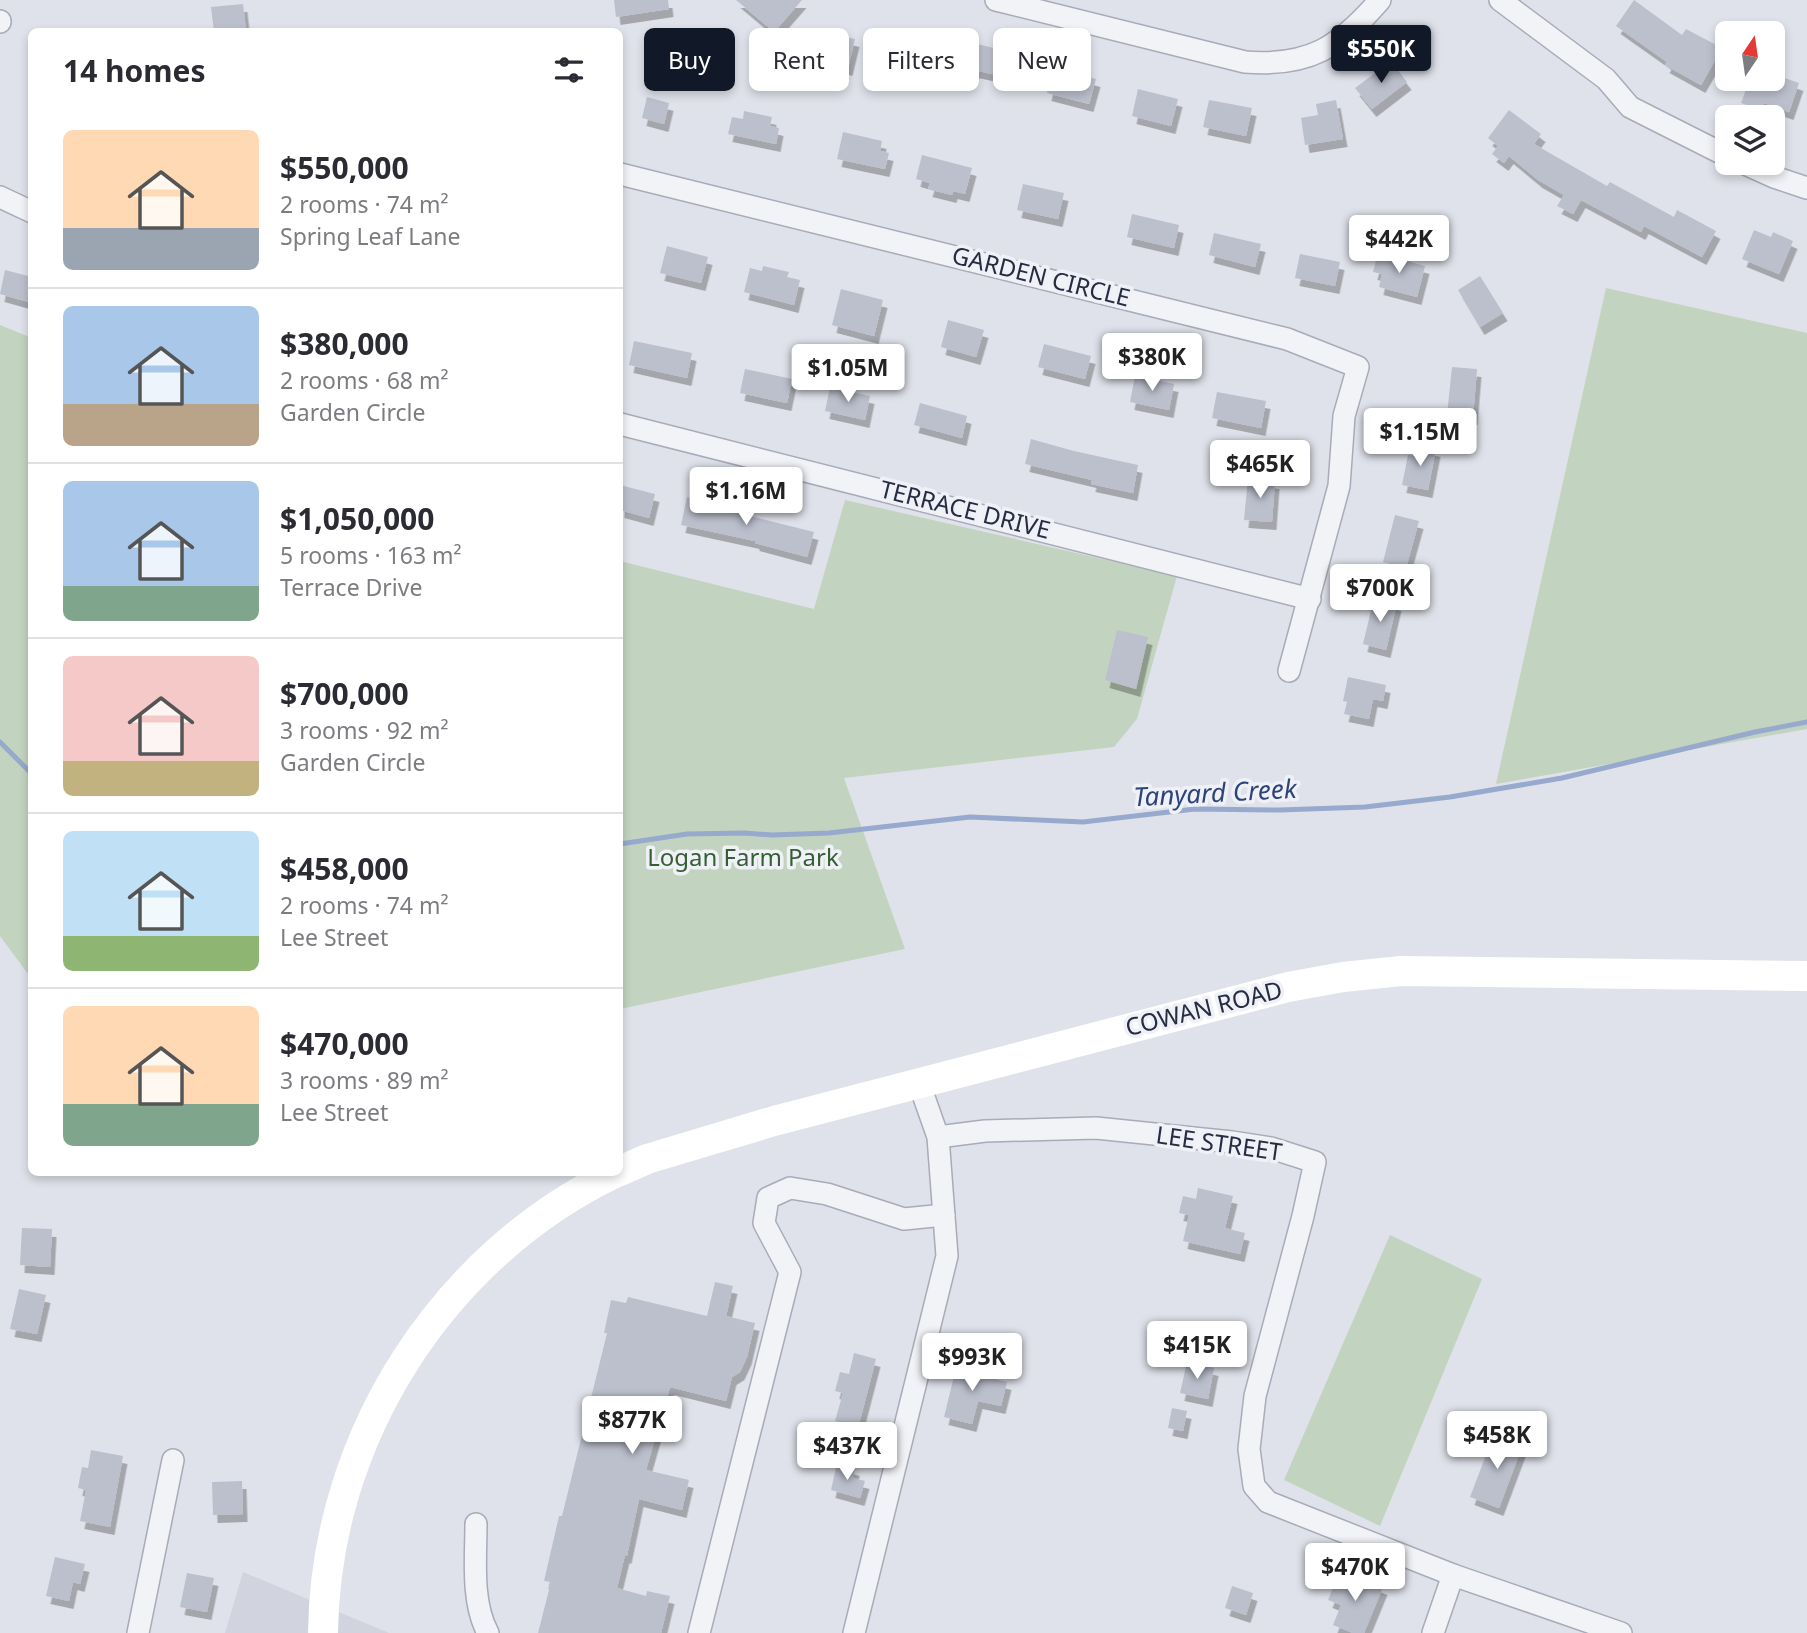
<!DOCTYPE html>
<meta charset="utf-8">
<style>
:root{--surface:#fff;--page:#f7f7f7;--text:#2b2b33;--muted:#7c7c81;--line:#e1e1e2;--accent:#111827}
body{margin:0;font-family:"Noto Sans",sans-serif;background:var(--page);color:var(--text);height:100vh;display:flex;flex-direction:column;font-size:26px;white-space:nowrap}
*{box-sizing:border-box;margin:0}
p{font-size:23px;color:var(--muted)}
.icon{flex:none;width:38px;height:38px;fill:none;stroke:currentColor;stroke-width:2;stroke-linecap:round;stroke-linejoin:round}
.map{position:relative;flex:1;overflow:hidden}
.panel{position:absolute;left:28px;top:28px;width:595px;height:1148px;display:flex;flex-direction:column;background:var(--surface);border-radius:10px;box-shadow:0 4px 10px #0003}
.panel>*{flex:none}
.top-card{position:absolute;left:644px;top:28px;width:665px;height:63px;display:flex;gap:14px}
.needle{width:46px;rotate:13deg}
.buttons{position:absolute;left:1715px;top:21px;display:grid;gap:14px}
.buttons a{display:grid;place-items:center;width:70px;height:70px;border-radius:10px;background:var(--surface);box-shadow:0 4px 10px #0003;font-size:35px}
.price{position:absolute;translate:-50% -60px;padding:0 16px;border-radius:7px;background:#fff;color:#222;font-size:23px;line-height:46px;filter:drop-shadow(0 2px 4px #0008)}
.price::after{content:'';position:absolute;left:50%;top:42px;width:21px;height:16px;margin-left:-10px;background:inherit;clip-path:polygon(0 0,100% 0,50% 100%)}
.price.active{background:var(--accent);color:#fff}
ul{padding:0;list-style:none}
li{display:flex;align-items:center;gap:21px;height:175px;padding:0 35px}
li+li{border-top:2px solid var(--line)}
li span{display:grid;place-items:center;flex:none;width:196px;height:140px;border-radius:10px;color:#555}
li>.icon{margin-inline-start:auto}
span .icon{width:84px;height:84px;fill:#fffc;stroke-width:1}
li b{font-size:30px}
h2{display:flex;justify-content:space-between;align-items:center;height:84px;padding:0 35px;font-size:30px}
.pill{padding:0 24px;border-radius:10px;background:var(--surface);box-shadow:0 4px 10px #0003;font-size:24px;line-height:63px}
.pill.active{background:var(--accent);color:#fff}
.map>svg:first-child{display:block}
.built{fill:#d1d4df}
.green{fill:#c2d4bf}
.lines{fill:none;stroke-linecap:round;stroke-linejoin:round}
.stream{stroke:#97a9cd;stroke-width:5}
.building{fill:#bcc0cd;filter:url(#shadow)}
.street-casing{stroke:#a8abb8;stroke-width:24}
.street{stroke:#f2f3f7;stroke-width:21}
.secondary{stroke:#fff;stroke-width:30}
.labels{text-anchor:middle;stroke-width:7;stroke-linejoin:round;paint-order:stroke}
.street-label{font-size:24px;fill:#262c42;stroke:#eff1f7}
.park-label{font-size:24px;fill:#345f32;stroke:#eff1f7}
.water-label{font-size:26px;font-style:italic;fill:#2d447a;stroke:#eff1f7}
</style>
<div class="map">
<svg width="1807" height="1633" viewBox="0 0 1807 1633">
<defs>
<filter id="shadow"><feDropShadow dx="4.5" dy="8" stdDeviation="0" flood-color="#0004"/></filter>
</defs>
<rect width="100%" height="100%" fill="#dfe2ea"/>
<path class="built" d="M 243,1572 L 389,1633 L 225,1633 Z"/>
<g class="green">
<path d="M 1606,288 L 1807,333 L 1807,729 L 1496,784 Z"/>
<path d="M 0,325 L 32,338 L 31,978 L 0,936 Z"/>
<path d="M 845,500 L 1177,576 L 1137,719 L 1114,747 L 844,778 L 905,949 L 620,1009 L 620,561 L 814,609 Z"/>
<path d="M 1390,1235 L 1482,1279 L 1380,1526 L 1284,1480 Z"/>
</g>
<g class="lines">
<g class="stream">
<path d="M 0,742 L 32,774"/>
<path d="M 620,844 L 687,834 L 744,833 L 772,835 L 829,833 L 970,817 L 1083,822 L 1195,809 L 1280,810 L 1365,807 L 1450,797 L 1562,778 L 1755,732 L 1807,722"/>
</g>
</g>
<g class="building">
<path d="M 614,0 L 668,0 L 669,9 L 616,17 Z"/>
<path d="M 736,0 L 802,0 L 774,32 Z"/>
<path d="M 1634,0 L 1682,35 L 1686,29 L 1722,48 L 1701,85 L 1665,65 L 1667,62 L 1616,26 Z"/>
<path d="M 243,4 L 246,32 L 214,32 L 211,7 Z"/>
<path d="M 814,29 L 855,39 L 848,68 L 824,62 L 826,56 L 809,52 Z"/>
<path d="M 930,33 L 1015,53 L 1010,78 L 947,64 L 945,74 L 903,66 L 908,38 L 928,42 Z"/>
<path d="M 1391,61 L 1407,82 L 1372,109 L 1355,88 Z"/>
<path d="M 1053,68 L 1096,79 L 1089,104 L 1047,93 Z"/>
<path d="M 1773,74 L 1799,83 L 1789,112 L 1764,103 L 1762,110 L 1741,103 L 1750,79 L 1773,79 Z"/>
<path d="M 1138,89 L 1178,99 L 1171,126 L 1132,116 Z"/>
<path d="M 647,97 L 669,103 L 664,124 L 642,118 Z"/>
<path d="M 1209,100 L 1252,108 L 1246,136 L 1203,127 Z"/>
<path d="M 1336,100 L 1343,139 L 1305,145 L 1301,118 L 1318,115 L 1316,104 Z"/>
<path d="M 1509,110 L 1541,134 L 1534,144 L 1607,186 L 1610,182 L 1674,217 L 1677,210 L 1716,231 L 1702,257 L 1644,226 L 1641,232 L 1581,200 L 1573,214 L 1557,206 L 1564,195 L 1538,180 L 1509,156 L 1504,163 L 1492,154 L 1498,146 L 1488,138 Z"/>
<path d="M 744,111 L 772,117 L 770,126 L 779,128 L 776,144 L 728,134 L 732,117 L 743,119 Z"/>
<path d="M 843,132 L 882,141 L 880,151 L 889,153 L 885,169 L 837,159 Z"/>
<path d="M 922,155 L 972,168 L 965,194 L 953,191 L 952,195 L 928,189 L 930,183 L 916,179 Z"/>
<path d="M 1023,184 L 1064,193 L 1058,219 L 1017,210 Z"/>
<path d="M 1132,214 L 1179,225 L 1174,248 L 1127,237 Z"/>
<path d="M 1754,230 L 1771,237 L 1773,232 L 1793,241 L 1779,274 L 1742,259 Z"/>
<path d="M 1214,233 L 1261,244 L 1255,267 L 1209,255 Z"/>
<path d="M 667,246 L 708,257 L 701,283 L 660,273 Z"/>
<path d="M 1378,253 L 1425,266 L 1417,297 L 1379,287 L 1382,274 L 1373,272 Z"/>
<path d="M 1300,254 L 1340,262 L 1335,286 L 1295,278 Z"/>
<path d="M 763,266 L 789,272 L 787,277 L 800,280 L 794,305 L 744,292 L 750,268 L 762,271 Z"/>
<path d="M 5,270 L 32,277 L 32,303 L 0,294 Z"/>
<path d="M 1480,276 L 1503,313 L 1480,327 L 1458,290 Z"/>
<path d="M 841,289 L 883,300 L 874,336 L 832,325 Z"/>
<path d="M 948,320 L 984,330 L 976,357 L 941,347 Z"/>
<path d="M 634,341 L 692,353 L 687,378 L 629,365 Z"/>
<path d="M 1044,344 L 1091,356 L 1085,379 L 1038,367 Z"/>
<path d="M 1452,367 L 1477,369 L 1473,417 L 1447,415 Z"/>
<path d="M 745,369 L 792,379 L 787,403 L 740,393 Z"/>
<path d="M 1135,376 L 1174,384 L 1169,410 L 1130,402 Z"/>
<path d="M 830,387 L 870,396 L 865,420 L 825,411 Z"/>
<path d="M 1217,392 L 1266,401 L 1261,428 L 1212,418 Z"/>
<path d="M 920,403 L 967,416 L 962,438 L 914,425 Z"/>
<path d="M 1031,439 L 1074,451 L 1138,465 L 1133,493 L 1091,484 L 1092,480 L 1025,464 Z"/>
<path d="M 1417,445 L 1436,449 L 1428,490 L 1402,485 L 1408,455 L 1415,456 Z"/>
<path d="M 1248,478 L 1275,481 L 1272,522 L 1244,520 Z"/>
<path d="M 620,485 L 655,494 L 649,518 L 620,510 Z"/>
<path d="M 687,497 L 723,505 L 722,509 L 814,532 L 807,557 L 755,543 L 755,541 L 681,525 Z"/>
<path d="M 1395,515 L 1419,521 L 1406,568 L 1383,562 Z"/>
<path d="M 1374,598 L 1397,603 L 1386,650 L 1363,644 Z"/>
<path d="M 1117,630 L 1148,637 L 1136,689 L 1105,680 Z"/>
<path d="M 1348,677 L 1386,685 L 1383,701 L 1373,699 L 1369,719 L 1344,714 L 1347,702 L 1343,701 Z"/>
<path d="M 1198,1188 L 1233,1196 L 1225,1228 L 1245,1233 L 1240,1254 L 1183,1241 L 1189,1215 L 1179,1213 L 1183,1196 L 1196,1199 Z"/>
<path d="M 22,1228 L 52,1229 L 50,1267 L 20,1265 Z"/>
<path d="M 715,1282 L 733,1286 L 726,1316 L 755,1323 L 747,1357 L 740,1372 L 732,1377 L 726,1401 L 670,1387 L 646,1470 L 689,1480 L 682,1510 L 639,1499 L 627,1556 L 625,1555 L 617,1588 L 646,1596 L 647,1591 L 670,1596 L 661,1633 L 538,1633 L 551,1582 L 544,1581 L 559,1516 L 562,1516 L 607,1333 L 604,1333 L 611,1300 L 626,1303 L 628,1297 L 707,1316 Z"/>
<path d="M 19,1289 L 46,1295 L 37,1334 L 10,1329 Z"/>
<path d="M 854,1353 L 876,1359 L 858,1428 L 835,1421 L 843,1393 L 835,1391 L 840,1372 L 849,1374 Z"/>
<path d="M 1187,1362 L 1214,1368 L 1208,1399 L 1180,1393 Z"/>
<path d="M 957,1364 L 985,1371 L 983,1376 L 1007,1382 L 1001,1406 L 978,1401 L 972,1424 L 944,1417 Z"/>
<path d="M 1172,1408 L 1187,1411 L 1183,1431 L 1168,1428 Z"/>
<path d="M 1494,1434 L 1523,1444 L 1499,1508 L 1470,1497 Z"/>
<path d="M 91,1450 L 123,1456 L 110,1527 L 80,1521 L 86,1490 L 78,1488 L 82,1467 L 88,1468 Z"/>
<path d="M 837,1463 L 855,1468 L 853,1478 L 865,1481 L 860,1498 L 831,1490 Z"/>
<path d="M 242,1481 L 243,1514 L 213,1515 L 212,1482 Z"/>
<path d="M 55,1557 L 85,1564 L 80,1584 L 73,1582 L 69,1601 L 46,1596 Z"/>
<path d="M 187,1573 L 214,1578 L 207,1612 L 180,1607 Z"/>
<path d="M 1350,1574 L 1383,1587 L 1364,1633 L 1353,1633 L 1333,1625 L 1341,1605 L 1328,1600 L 1336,1581 L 1346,1585 Z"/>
<path d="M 1232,1586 L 1253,1593 L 1246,1615 L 1225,1608 Z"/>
</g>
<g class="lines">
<g class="street-casing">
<g id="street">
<path d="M 996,0 L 1245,62 C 1310,67 1339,47 1380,0"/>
<path d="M 1500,0 L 1606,79 L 1630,107 L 1727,156"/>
<path d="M 0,22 L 0,21"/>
<path d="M 1743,163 L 1774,177 L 1807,188"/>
<path d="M 620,174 L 1287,339 L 1358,367 L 1344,416 L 1339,486 L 1289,671"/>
<path d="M 0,197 L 32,212"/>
<path d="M 620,424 L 1310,599"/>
<path d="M 938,1137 L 985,1131 L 1096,1128 L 1232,1142 L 1271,1148 L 1315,1162 L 1303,1216 L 1255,1396 L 1249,1449 L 1254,1486 L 1268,1502 L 1453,1575 L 1621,1633"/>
<path d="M 476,1524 C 476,1558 471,1602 488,1633"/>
<path d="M 138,1633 L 173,1460"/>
<path d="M 699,1633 L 790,1272 L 764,1223 L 768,1198 L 790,1188 L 827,1194 L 904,1219 L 944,1215"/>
<path d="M 854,1633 L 947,1256 L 938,1137 L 919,1083"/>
<path d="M 1433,1633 L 1453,1575"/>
</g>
</g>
<use href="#street" class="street"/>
<g class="secondary">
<path d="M 620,1171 L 647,1159 L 774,1121 L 1288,987 L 1343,977 L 1401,971 L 1807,976"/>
<path d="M 323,1633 C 325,1439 442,1255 617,1172"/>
</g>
</g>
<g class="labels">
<g class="street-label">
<text transform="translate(1041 277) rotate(14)" y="8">GARDEN CIRCLE</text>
<text transform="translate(965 510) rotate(14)" y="8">TERRACE DRIVE</text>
<text transform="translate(1204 1009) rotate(-14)" y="8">COWAN ROAD</text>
<text transform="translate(1219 1144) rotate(8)" y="8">LEE STREET</text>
</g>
<g class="park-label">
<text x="743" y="866">Logan Farm Park</text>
</g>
<g class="water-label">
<text transform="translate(1215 793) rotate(-3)" y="9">Tanyard Creek</text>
</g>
</g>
</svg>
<div class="buttons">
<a><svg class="needle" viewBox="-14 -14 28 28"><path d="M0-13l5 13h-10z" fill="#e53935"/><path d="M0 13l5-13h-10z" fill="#7c7c81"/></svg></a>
<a><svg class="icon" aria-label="layers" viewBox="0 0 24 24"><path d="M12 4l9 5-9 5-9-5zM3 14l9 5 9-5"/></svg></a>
</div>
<b class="price active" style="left:1381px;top:85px">$550K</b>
<b class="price" style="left:1399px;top:275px">$442K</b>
<b class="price" style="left:1152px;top:393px">$380K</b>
<b class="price" style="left:848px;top:404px">$1.05M</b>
<b class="price" style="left:1420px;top:468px">$1.15M</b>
<b class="price" style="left:1260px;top:500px">$465K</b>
<b class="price" style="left:746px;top:527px">$1.16M</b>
<b class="price" style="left:1380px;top:624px">$700K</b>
<b class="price" style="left:1197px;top:1381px">$415K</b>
<b class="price" style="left:972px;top:1393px">$993K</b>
<b class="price" style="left:632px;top:1456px">$877K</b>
<b class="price" style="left:1497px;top:1471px">$458K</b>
<b class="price" style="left:847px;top:1482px">$437K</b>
<b class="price" style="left:1355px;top:1603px">$470K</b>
<div class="top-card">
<a class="pill active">Buy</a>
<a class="pill">Rent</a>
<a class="pill">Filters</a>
<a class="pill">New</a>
</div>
<section class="panel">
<h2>14 homes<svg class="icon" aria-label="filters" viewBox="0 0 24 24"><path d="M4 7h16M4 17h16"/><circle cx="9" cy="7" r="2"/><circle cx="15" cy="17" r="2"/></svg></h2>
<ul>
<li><span style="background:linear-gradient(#ffd9b3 70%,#9aa5b1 0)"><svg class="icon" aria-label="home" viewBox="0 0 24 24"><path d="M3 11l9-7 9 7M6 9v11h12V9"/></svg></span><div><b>$550,000</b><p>2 rooms · 74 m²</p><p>Spring Leaf Lane</p></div></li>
<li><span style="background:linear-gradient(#a9c7e8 70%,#b9a48a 0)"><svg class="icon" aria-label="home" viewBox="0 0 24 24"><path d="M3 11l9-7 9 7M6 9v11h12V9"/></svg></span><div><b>$380,000</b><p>2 rooms · 68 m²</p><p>Garden Circle</p></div></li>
<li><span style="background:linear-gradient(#a9c7e8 75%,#7fa58c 0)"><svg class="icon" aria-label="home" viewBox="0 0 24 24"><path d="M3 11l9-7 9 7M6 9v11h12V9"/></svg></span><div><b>$1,050,000</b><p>5 rooms · 163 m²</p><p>Terrace Drive</p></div></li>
<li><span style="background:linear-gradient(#f6c9c9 75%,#c2b280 0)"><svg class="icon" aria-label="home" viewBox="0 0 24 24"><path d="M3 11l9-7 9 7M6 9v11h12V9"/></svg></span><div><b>$700,000</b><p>3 rooms · 92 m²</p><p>Garden Circle</p></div></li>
<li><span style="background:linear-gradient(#bfe0f5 75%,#8fb573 0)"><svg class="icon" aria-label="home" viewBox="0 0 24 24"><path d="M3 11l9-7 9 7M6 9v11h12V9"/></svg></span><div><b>$458,000</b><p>2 rooms · 74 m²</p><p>Lee Street</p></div></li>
<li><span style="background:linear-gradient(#ffd9b3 70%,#7fa58c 0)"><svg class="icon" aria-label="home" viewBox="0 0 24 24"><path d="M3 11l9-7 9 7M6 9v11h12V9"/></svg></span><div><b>$470,000</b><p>3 rooms · 89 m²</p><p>Lee Street</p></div></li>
</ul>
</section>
</div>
